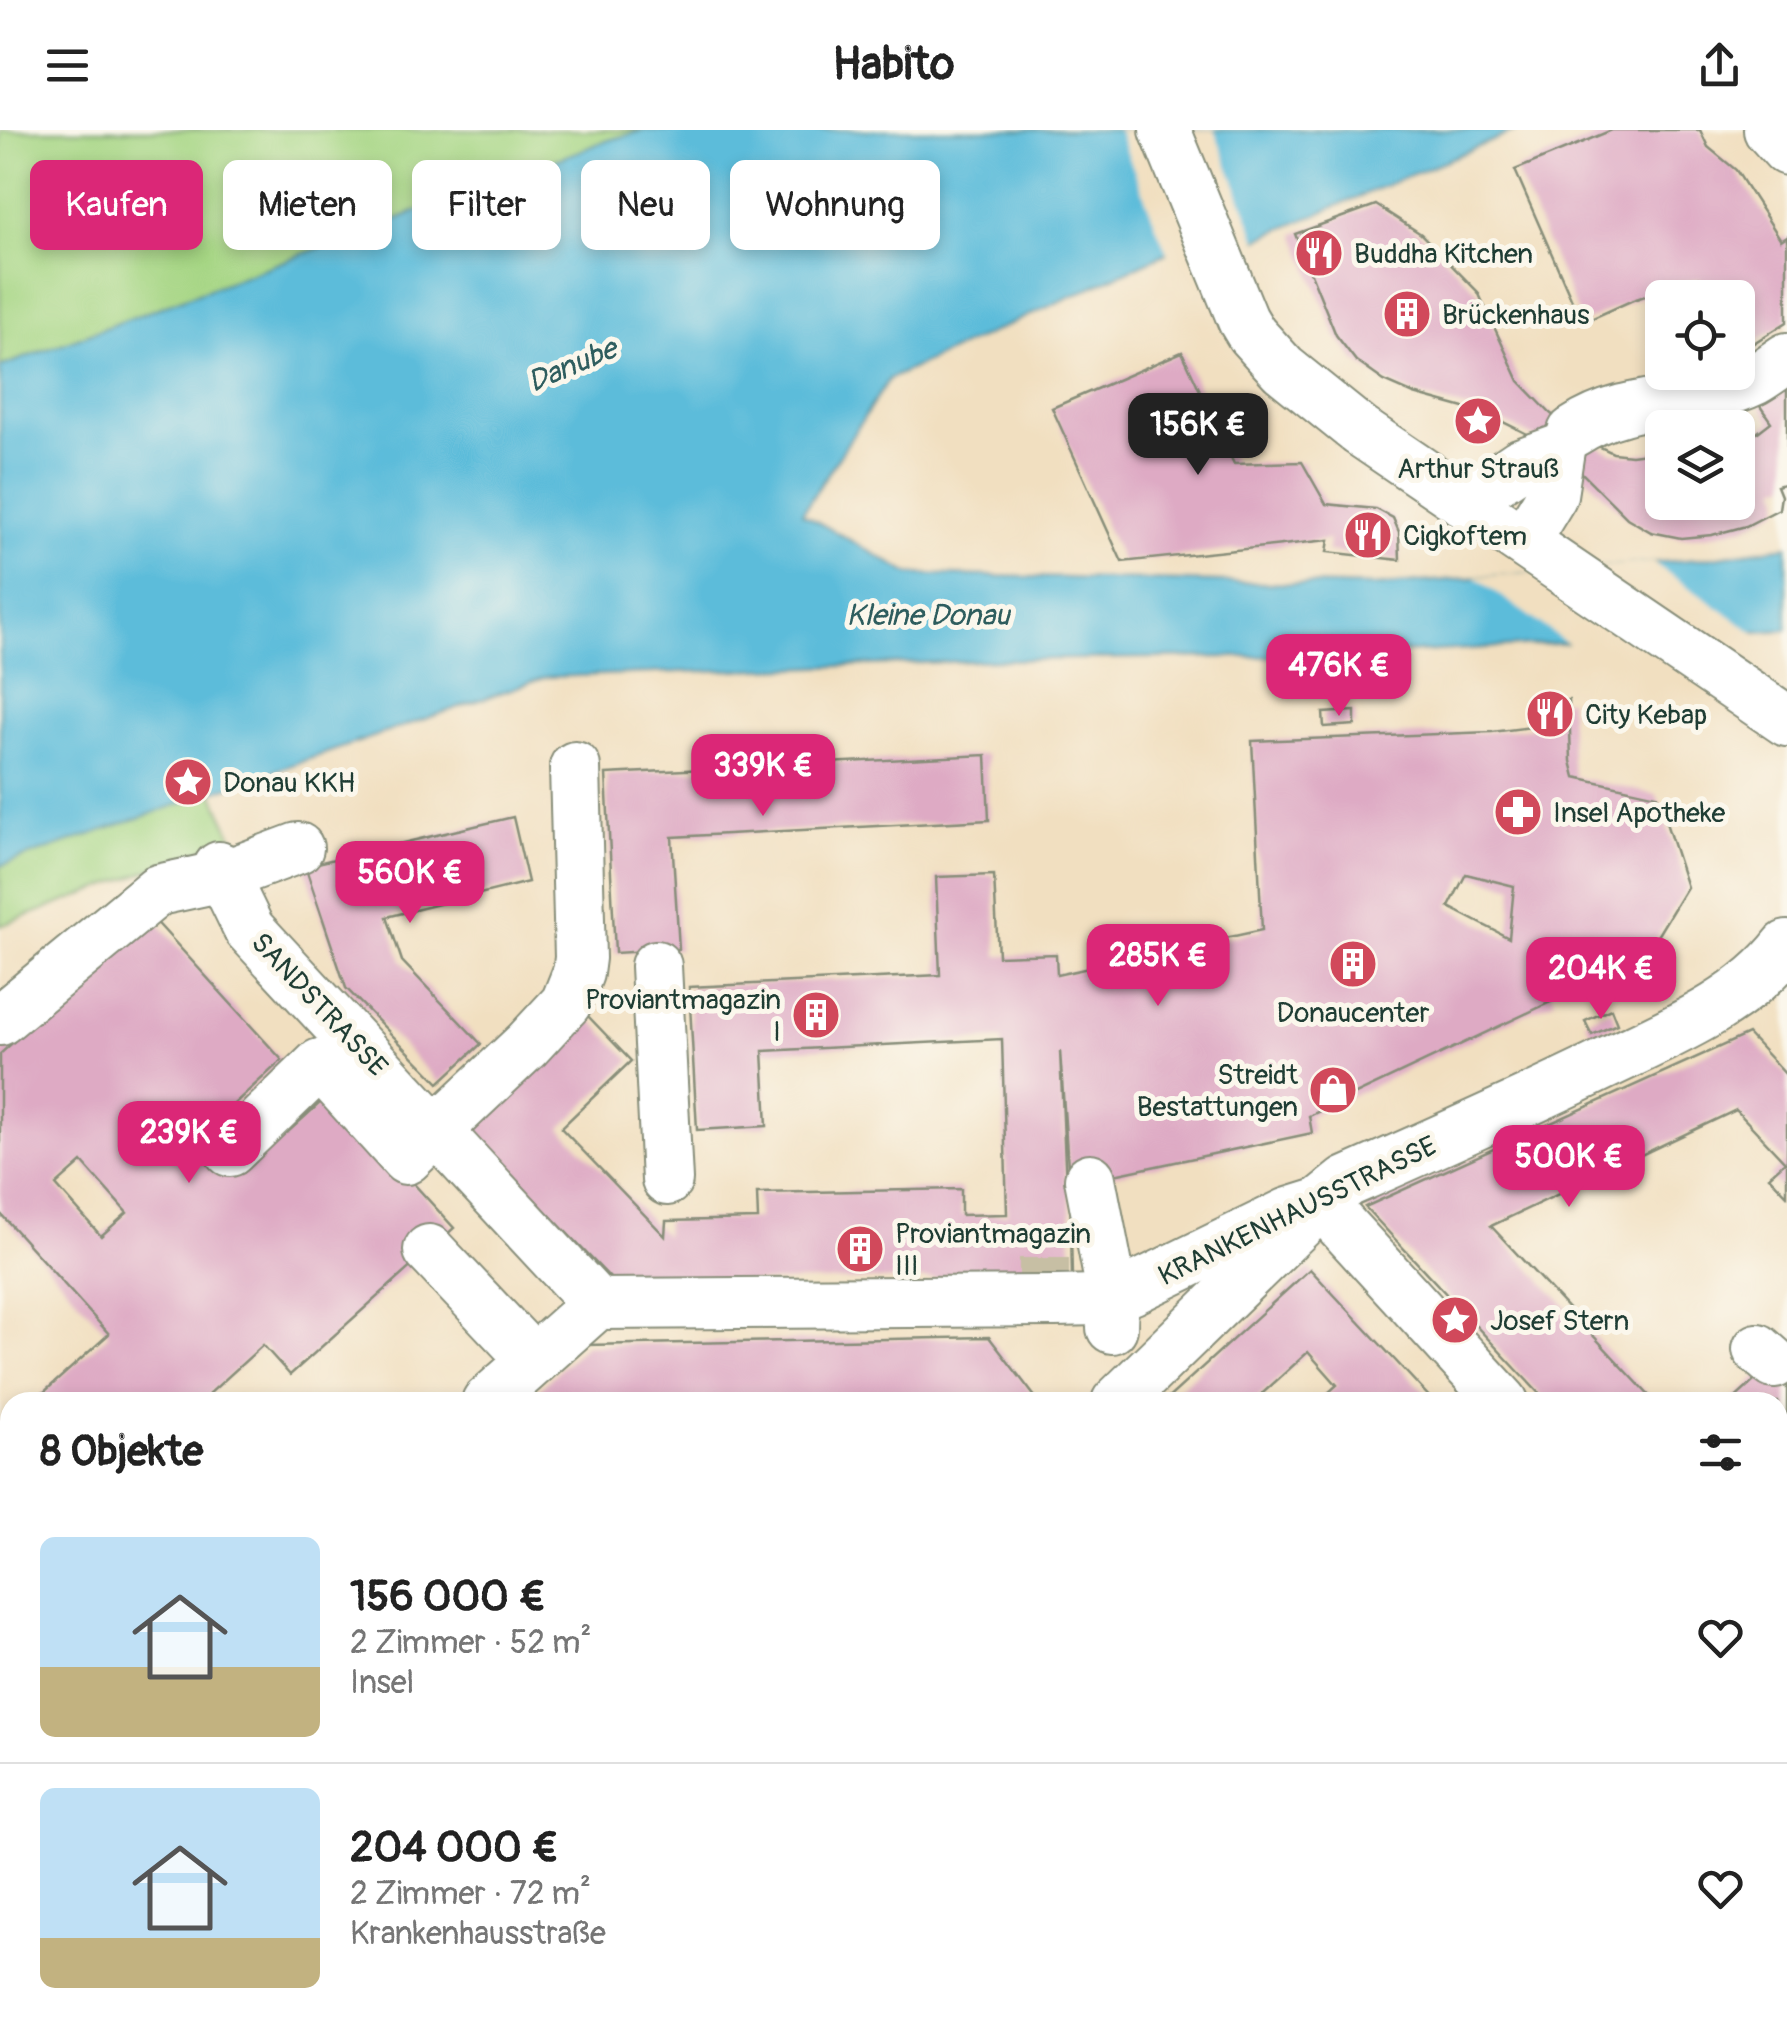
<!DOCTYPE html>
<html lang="de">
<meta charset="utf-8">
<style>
:root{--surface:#fff;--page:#f2f2f2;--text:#222;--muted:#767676;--line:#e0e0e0;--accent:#db2777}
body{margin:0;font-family:Pangolin,sans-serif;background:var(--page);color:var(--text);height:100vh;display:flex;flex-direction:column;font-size:38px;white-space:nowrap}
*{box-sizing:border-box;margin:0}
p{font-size:32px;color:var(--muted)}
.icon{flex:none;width:55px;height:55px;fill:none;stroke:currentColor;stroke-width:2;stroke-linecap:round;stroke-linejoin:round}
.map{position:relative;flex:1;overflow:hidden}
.side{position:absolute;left:0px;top:1262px;width:1788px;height:642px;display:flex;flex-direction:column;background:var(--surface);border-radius:30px 30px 0 0;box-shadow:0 5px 15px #0003}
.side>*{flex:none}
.top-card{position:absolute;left:30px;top:30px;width:1000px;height:90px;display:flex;gap:20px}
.tools{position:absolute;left:1645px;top:150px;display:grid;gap:20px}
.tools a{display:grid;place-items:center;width:110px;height:110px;border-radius:15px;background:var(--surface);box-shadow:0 5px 15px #0003;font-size:50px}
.price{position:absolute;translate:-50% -85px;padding:0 22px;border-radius:20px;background:var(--accent);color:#fff;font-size:32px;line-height:65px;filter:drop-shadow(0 2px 5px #0008)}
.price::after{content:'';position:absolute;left:50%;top:60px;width:30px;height:22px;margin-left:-15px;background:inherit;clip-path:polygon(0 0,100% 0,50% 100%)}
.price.current{background:#222;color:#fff}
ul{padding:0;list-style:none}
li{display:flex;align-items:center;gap:30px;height:250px;padding:0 40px}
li+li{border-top:2px solid var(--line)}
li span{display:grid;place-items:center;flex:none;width:280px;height:200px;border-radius:15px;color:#555}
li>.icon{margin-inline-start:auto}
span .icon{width:120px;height:120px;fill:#fffc;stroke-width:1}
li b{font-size:42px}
h2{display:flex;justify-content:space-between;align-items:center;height:120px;padding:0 40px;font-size:42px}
.tag{padding:0 35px;border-radius:15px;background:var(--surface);box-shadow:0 5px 15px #0003;font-size:35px;line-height:90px}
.tag.current{background:var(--accent);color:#fff}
header{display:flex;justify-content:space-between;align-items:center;height:130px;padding:0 40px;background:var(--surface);font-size:45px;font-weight:700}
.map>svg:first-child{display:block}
.green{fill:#a5d583;stroke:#62895c;stroke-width:2.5}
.water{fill:#5bbcda;stroke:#3d7c87;stroke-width:2.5}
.pier{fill:#f1dfc0}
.building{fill:#deaac4;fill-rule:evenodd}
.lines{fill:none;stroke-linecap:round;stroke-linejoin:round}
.minor-tunnel{stroke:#c7bfa4;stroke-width:50;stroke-dasharray:50 25;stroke-linecap:butt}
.minor-casing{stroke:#888e7a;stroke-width:54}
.minor{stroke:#fff;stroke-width:50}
.labels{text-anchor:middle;stroke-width:10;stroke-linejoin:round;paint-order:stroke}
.poi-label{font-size:28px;fill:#1f3d34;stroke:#fbf7ec;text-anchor:start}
.street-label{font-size:28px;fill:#1f3d34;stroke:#fbf7ec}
.water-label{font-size:30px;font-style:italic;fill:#2e5d5e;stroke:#fbf7ec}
</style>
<header><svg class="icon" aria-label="menu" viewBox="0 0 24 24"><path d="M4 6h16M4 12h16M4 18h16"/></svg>Habito<svg class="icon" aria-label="share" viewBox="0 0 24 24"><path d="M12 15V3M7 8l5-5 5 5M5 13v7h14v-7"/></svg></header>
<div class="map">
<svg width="1787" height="1904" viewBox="0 0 1787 1904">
<rect width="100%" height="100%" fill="#fbf7ec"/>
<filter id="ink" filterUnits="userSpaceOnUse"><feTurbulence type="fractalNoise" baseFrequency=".01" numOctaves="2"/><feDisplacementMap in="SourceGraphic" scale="20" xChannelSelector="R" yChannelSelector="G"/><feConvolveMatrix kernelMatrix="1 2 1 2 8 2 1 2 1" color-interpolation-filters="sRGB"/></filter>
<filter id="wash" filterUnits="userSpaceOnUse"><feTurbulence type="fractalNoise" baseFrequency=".0048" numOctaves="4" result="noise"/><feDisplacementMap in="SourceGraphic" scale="40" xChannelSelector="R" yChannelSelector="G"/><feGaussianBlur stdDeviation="2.25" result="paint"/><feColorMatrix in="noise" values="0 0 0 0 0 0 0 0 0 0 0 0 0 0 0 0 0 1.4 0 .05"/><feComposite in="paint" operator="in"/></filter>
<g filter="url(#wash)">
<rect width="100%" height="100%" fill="#f1dfc0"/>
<g class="green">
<path d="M 0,0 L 645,0 L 609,10 L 0,237 Z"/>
<path d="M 212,660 L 233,709 L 0,796 L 0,736 Z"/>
</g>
<path class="water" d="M 645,0 L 1518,0 L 1215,127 L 1206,105 L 889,249 L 802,383 L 910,444 L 1374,456 L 1699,429 L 1787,416 L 1787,500 L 1367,525 L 997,530 L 546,547 L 0,736 L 0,237 L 609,10 Z"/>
<g class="pier">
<path d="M 1118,0 L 1214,0 L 1259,114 L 1216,131 L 1204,112 L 1169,128 Z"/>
<path d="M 1652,432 L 1761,507 L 1573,518 L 1475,447 Z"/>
</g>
<g id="blocks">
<g class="building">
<path d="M 1612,0 L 1700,0 L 1708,17 L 1736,40 L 1781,110 L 1787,106 L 1787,192 L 1744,219 L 1738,209 L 1738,168 L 1711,168 L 1699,148 L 1633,170 L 1582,193 L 1515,40 Z"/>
<path d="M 1376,75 L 1421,104 L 1478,162 L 1519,251 L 1550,283 L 1585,310 L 1613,323 L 1631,325 L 1662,321 L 1662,372 L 1738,372 L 1738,303 L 1745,312 L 1771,292 L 1760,276 L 1787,259 L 1787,353 L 1777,356 L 1781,366 L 1779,379 L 1746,396 L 1712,405 L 1681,408 L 1651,402 L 1627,388 L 1559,320 L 1489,285 L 1414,264 L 1384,251 L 1356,231 L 1336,205 L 1295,104 Z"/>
<path d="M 1182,222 L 1234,334 L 1302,332 L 1326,374 L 1376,379 L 1393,388 L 1399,402 L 1400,430 L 1327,422 L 1329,410 L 1122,432 L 1052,278 Z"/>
<path d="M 1569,570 L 1571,631 L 1575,647 L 1657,665 L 1687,757 L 1656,808 L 1549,856 L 1555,870 L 1309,986 L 1312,1003 L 1114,1045 L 1069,1051 L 1060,921 L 1066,1056 L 1070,1055 L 1072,1147 L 616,1154 L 466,998 L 585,883 L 631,931 L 561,998 L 665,1106 L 666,1091 L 758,1089 L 757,1063 L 961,1059 L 961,1085 L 1007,1084 L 1002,909 L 763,921 L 767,996 L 697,1000 L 689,857 L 940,845 L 936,747 L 994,745 L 998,826 L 1056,824 L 1057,845 L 1262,800 L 1252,611 L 1492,602 L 1532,597 L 1531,572 ZM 1466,744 L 1514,756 L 1509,808 L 1449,777 Z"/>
<path d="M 1355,581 L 1355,595 L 1324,597 L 1323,583 Z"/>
<path d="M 986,625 L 989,690 L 672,707 L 679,819 L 615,823 L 606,644 Z"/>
<path d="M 513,687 L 528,752 L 387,787 L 402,831 L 481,914 L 439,953 L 346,858 L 305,736 Z"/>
<path d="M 152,787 L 282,930 L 188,1016 L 196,1026 L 258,970 L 288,1002 L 331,963 L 454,1098 L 290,1245 L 263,1215 L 209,1264 L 216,1272 L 33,1272 L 109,1204 L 0,1083 L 0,924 ZM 82,1032 L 127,1083 L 101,1106 L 56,1055 Z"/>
<path d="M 1611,879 L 1617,894 L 1592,905 L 1585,891 Z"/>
<path d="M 1748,904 L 1787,946 L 1787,1065 L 1769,1046 L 1785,1032 L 1736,980 L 1491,1096 L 1655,1272 L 1547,1272 L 1365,1077 Z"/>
<path d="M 1310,1139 L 1434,1272 L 1318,1272 L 1337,1255 L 1308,1222 L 1253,1272 L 1164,1272 Z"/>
<path d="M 989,1207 L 1039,1272 L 543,1272 L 534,1264 L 585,1215 Z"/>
<path d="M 1787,1221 L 1787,1324 L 1778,1333 L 1778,1272 L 1731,1272 Z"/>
<path d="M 10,1293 L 10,1447 L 3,1439 L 0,1441 L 0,1302 Z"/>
<path d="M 1787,1467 L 1787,1534 L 1778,1524 L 1778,1476 Z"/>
<path d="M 10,1764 L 10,1895 L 64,1895 L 68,1904 L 4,1904 L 0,1894 L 0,1773 Z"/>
<path d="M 1787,1781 L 1787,1904 L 1743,1904 L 1740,1895 L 1778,1895 L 1778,1783 Z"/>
<path d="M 279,1895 L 364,1895 L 354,1904 L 269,1904 Z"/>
<path d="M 490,1895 L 617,1895 L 607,1904 L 481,1904 Z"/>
<path d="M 711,1895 L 797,1895 L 806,1904 L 720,1904 Z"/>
<path d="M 992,1895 L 1135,1895 L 1125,1904 L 982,1904 Z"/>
<path d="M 1323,1895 L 1420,1895 L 1410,1904 L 1327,1904 Z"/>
<path d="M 1632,1895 L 1670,1895 L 1671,1904 L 1633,1904 Z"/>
</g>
</g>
</g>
<g filter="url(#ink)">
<use href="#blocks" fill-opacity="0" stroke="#888e7a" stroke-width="2.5"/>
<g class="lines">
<path class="minor-tunnel" d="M 1044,1128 L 1044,1147"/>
<g class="minor-casing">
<g id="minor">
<path d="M 1165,0 L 1243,190 L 1252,205 L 1283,239 L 1360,301 L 1787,591"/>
<path d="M 1769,0 L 1787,20"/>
<path d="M 1573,302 C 1632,263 1696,278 1754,250 C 1765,244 1776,235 1787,228"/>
<path d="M 1464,372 L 1520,334 L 1559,320 L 1552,365 L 1524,411"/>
<path d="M 219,737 L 249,799 L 597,1174"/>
<path d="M 656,836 L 667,1050"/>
<path d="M 0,890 L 158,760 L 223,746 L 298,718"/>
<path d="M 230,1021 L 320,934 L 406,1029 L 527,915 L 566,873 L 578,843 L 580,828 L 575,637"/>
<path d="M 1090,1049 L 1113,1167 L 1112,1198"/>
<path d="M 1321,1073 L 1503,1272"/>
<path d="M 429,1120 L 533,1230"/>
<path d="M 1758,1219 L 1774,1233"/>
<path d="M 487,1272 L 597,1174 L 1055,1171 L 1098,1170 L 1131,1160 L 1289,1083 L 1321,1073 L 1347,1052 C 1433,1014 1519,976 1603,935 C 1669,903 1741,875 1787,816"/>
<path d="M 1117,1272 L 1303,1091"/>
<path d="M 1778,1411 L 1787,1402"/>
<path d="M 1778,1571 L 1787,1589"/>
<path d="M 0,1705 L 10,1696"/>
<path d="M 629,1895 L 637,1904"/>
<path d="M 869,1895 L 877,1904"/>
<path d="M 1304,1895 L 1312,1904"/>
<path d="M 447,1904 L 457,1895"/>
<path d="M 939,1904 L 950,1895"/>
<path d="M 1246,1904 L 1256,1895"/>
</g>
</g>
<use href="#minor" class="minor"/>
</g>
</g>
<defs>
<g id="restaurant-disc" transform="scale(2.5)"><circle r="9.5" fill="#d1495b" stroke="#fbf7ec"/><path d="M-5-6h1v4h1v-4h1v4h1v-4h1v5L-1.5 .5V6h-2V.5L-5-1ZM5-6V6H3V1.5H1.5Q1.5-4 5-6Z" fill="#fff"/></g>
<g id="building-disc" transform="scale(2.5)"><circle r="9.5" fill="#d1495b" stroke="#fbf7ec"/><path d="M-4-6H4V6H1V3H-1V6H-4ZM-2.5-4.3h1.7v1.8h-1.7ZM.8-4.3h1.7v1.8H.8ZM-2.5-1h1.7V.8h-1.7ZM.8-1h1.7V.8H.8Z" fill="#fff"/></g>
<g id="sight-disc" transform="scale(2.5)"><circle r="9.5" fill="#d1495b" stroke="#fbf7ec"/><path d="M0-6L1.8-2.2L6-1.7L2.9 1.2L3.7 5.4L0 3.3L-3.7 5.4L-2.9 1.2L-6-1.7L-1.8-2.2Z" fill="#fff"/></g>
<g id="pharmacy-disc" transform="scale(2.5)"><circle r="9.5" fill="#d1495b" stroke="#fbf7ec"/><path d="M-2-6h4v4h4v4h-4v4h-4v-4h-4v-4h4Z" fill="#fff"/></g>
<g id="shop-disc" transform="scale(2.5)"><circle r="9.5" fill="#d1495b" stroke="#fbf7ec"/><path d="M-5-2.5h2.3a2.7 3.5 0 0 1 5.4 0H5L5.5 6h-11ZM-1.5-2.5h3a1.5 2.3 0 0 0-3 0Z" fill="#fff"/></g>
</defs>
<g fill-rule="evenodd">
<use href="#restaurant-disc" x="1319" y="123"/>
<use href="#building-disc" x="1407" y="184"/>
<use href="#sight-disc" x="1478" y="291"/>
<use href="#restaurant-disc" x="1368" y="405"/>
<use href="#restaurant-disc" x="1550" y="584"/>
<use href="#sight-disc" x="188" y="652"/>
<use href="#pharmacy-disc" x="1518" y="682"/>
<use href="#building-disc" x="1353" y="834"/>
<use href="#building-disc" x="816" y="885"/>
<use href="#shop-disc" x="1333" y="960"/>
<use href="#building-disc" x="860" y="1119"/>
<use href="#sight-disc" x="1455" y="1190"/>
</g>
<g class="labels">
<g class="poi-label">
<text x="1354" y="133">Buddha Kitchen</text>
<text x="1442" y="194">Brückenhaus</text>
<text x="1478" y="348" text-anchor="middle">Arthur Strauß</text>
<text x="1403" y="415">Cigkoftem</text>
<text x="1585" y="594">City Kebap</text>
<text x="223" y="662">Donau KKH</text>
<text x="1553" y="692">Insel Apotheke</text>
<text x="781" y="879" text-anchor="end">Proviantmagazin<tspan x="781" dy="32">I</tspan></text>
<text x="1353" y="892" text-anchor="middle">Donaucenter</text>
<text x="1298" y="954" text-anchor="end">Streidt<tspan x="1298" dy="32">Bestattungen</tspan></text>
<text x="895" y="1113">Proviantmagazin<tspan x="895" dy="32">III</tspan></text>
<text x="1490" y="1200">Josef Stern</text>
</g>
<g class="street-label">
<text transform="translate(320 874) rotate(47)" y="10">SANDSTRASSE</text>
<text transform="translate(1297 1080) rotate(-26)" y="10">KRANKENHAUSSTRASSE</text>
</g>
<g class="water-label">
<text transform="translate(572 235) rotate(-23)" y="10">Danube</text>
<text x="928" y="495">Kleine Donau</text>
</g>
</g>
</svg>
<div class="tools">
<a><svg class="icon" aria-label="locate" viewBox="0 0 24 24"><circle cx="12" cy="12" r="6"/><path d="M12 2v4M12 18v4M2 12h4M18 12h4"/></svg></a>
<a><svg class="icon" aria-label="layers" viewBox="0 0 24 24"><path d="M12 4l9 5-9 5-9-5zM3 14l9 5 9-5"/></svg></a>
</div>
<b class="price current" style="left:1198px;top:348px">156K €</b>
<b class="price" style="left:1339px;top:589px">476K €</b>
<b class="price" style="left:763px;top:689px">339K €</b>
<b class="price" style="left:410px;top:796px">560K €</b>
<b class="price" style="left:1158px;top:879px">285K €</b>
<b class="price" style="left:1601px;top:892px">204K €</b>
<b class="price" style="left:189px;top:1056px">239K €</b>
<b class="price" style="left:1569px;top:1080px">500K €</b>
<div class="top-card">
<a class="tag current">Kaufen</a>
<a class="tag">Mieten</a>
<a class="tag">Filter</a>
<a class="tag">Neu</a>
<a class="tag">Wohnung</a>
</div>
<section class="side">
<h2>8 Objekte<svg class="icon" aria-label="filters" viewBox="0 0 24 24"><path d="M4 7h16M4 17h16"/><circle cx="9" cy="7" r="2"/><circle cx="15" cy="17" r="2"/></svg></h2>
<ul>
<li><span style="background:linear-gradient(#bfe0f5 65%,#c2b280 0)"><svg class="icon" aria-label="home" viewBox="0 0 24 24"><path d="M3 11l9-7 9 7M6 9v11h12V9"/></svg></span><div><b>156 000 €</b><p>2 Zimmer · 52 m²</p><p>Insel</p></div><svg class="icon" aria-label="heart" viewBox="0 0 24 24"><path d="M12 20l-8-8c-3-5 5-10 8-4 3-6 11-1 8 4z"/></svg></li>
<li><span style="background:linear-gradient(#bfe0f5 75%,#c2b280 0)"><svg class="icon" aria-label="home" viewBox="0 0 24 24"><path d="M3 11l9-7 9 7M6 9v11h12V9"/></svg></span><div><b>204 000 €</b><p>2 Zimmer · 72 m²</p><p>Krankenhausstraße</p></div><svg class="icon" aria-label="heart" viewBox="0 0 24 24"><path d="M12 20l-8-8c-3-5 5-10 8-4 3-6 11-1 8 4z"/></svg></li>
</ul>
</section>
</div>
